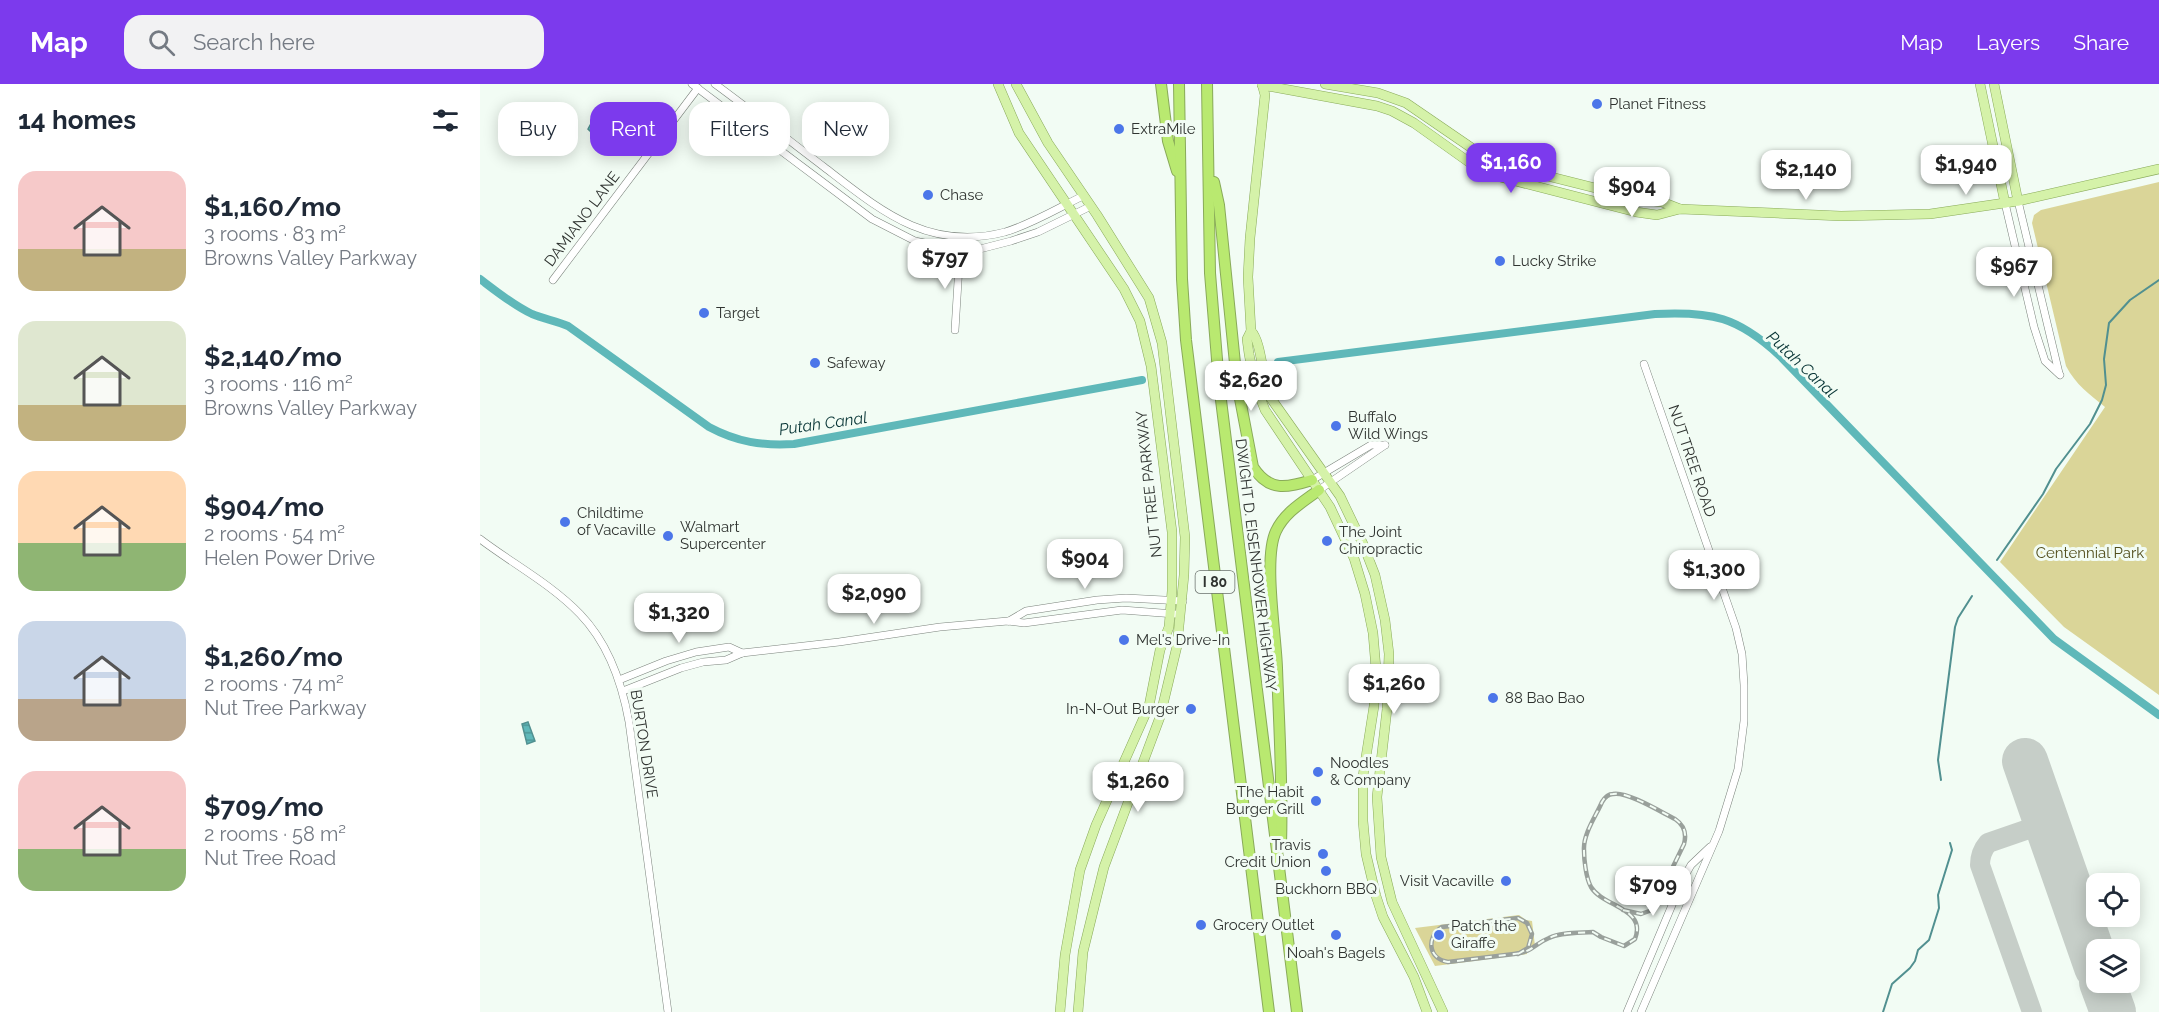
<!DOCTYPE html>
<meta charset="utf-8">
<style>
:root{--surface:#fff;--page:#f2f2f3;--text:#1f2937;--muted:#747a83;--accent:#7c3aed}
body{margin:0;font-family:Raleway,sans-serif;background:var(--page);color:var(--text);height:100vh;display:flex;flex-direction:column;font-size:22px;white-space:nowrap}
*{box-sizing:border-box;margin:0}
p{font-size:20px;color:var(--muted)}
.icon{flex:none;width:33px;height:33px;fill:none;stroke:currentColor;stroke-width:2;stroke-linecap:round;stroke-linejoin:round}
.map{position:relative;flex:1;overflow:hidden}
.panel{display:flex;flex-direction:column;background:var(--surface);width:480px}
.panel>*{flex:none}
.hud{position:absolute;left:18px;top:18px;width:570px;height:54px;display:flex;gap:12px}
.buttons{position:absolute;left:1606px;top:789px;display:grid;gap:12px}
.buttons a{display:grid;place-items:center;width:54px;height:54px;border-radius:12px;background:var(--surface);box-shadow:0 3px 15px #0003;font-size:30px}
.price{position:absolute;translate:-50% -51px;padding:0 14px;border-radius:12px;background:#fff;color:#222;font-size:20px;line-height:39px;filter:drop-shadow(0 2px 3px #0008)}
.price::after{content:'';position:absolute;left:50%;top:36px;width:18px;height:14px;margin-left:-9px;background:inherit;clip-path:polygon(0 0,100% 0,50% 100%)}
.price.on{background:var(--accent);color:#fff}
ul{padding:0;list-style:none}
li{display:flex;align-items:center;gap:18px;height:150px;padding:0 18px}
li span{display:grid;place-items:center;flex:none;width:168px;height:120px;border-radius:18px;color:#555}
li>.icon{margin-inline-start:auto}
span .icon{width:72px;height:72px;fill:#fffc;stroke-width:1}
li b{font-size:26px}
h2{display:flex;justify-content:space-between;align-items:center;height:72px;padding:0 18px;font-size:26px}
.tag{padding:0 21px;border-radius:18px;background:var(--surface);box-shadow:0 3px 15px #0003;font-size:21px;line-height:54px}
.tag.on{background:var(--accent);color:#fff}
header{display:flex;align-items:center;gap:36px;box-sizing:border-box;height:84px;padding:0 30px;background:var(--accent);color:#fff}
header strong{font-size:28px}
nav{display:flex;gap:33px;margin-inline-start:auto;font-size:21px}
.search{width:420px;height:54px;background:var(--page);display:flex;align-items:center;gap:15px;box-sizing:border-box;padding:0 21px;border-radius:18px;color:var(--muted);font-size:22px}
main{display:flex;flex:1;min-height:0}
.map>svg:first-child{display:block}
.green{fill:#dad598}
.water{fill:url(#water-rules);stroke:#519090;stroke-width:1.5}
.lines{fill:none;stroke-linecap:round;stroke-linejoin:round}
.stream{stroke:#519090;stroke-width:2}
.canal{stroke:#5fb8b9;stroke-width:8}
.taxiway{stroke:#c6cec8;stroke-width:20}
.runway{stroke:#c6cec8;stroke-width:46}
.minor-casing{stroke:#7b837c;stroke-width:8}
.major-casing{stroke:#89aa5a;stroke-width:10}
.highway-casing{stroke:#89aa5a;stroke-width:12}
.minor{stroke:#fff;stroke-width:7}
.major{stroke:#d5f2a9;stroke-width:9}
.highway{stroke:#b9e970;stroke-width:10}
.rail-casing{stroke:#99a09b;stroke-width:4.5}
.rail{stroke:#f2fcf4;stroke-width:2;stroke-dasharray:7;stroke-linecap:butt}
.poi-dot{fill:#4c76e9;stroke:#f2fcf4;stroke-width:2}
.labels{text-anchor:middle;stroke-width:6;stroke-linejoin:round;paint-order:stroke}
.shield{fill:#f2fcf4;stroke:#6a706c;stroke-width:1.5}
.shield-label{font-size:14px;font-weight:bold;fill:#303431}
.poi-label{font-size:15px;fill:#303431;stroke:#f2fcf4;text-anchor:start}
.street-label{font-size:15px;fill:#303431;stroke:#f2fcf4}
.park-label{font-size:15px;fill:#524e1c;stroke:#f2fcf4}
.water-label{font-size:16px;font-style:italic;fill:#073435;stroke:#f2fcf4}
</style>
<header>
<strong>Map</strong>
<div class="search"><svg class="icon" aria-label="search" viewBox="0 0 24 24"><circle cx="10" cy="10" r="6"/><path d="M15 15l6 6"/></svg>Search here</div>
<nav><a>Map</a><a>Layers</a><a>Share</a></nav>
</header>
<main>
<section class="panel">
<h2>14 homes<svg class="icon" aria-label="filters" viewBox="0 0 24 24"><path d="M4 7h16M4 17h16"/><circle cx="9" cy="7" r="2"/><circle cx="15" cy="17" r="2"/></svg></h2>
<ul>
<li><span style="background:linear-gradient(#f6c9c9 65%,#c2b280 0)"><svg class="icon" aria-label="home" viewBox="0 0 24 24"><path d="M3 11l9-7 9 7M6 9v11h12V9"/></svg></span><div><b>$1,160/mo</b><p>3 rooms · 83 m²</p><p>Browns Valley Parkway</p></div></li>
<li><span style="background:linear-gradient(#dfe7d0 70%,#c2b280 0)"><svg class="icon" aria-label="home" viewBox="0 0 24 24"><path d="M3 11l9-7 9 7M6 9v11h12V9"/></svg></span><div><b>$2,140/mo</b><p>3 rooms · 116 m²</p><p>Browns Valley Parkway</p></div></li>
<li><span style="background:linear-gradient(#ffd9b3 60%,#8fb573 0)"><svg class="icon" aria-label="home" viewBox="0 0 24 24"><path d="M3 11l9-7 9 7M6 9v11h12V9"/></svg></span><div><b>$904/mo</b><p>2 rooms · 54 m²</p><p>Helen Power Drive</p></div></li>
<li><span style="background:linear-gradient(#c9d6e8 65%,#b9a48a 0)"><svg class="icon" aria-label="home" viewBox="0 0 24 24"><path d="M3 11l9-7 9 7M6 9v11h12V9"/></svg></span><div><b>$1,260/mo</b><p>2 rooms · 74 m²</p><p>Nut Tree Parkway</p></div></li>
<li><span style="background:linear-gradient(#f6c9c9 65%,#8fb573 0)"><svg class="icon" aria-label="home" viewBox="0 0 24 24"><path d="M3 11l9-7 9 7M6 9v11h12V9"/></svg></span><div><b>$709/mo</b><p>2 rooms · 58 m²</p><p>Nut Tree Road</p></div></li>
</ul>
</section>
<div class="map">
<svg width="1679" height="928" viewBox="0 0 1679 928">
<defs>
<pattern id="water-rules" width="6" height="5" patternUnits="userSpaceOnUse" patternTransform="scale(1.5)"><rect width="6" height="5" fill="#5fb8b9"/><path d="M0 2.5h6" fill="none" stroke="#4f9697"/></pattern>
</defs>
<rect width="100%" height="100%" fill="#f2fcf4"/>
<g class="green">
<path d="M 228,27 L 248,42 L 241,51 L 221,36 Z"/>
<path d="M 1679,98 L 1679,611 L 1584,543 L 1520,478 L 1625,323 C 1609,310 1596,301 1586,282 L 1552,139 L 1554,131 L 1561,126 Z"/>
<path d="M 1039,831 L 1046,836 L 1052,837 L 1055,862 L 1047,867 L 1047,870 L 955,882 L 935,844 Z"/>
</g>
<g class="water">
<path d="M 117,32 L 122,36 L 115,48 L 112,49 L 108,45 L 114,34 Z"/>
<path d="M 48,638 L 55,657 L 47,660 L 42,640 Z"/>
</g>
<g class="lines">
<g class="stream">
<path d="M 1517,476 L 1563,410 L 1576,385 L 1610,340 L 1622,316 L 1626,301 L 1624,275 L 1629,239 L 1650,216 L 1679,196"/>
<path d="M 1461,696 L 1458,676 L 1475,543 L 1478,534 L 1492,512"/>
<path d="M 1403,928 L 1412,900 L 1430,884 L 1435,877 L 1438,866 L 1449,856 L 1459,824 L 1458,811 L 1472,766 L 1470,759"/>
</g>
<g class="canal">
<path d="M 0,195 C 17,208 33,221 52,230 C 64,235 77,237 88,242 L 229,343 C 257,358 282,362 314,360 L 662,296"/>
<path d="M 798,278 L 1175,230 C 1232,227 1258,233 1300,272 L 1574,555 L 1679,631"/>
</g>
<path class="taxiway" d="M 1552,928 L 1500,781 C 1500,772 1502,766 1508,759 L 1566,739"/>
<g class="runway">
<path d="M 1545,677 L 1617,883"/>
<path d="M 1622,898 L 1633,928"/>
</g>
<g class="minor-casing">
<g id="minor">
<path d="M 212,0 L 392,135 L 435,157 L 463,163 L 496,166 L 531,157 L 558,148 L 611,122"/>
<path d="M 235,0 C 272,27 307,55 344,83 C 400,126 448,168 525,148 C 552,140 578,124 603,112"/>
<path d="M 1538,117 L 1579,289"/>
<path d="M 1525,119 L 1554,243 L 1565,277 L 1580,291"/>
<path d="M 73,196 L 218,4"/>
<path d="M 475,246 L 480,165"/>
<path d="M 832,396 L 891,361 L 905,361"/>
<path d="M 839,406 L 905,361"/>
<path d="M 0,455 C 33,480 71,500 100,530 C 128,559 142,599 149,638 L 188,928"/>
<path d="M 529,537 L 546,527 L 617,516 L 646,514 L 703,517"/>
<path d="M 139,596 L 186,577 L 216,568 L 249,563 L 262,569"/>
<path d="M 143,607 L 201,584 L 223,578 L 246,576 L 262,569 L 359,558 L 460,543 L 528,537 L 544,539 L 642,526 L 695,530"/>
<path d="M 1147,928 L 1203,795 L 1211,781 L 1230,763"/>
<path d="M 1161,928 L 1239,747 L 1258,685 L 1264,637 L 1264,601 L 1262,570 L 1256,544 L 1164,280"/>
</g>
</g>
<g class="major-casing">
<g id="major">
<path d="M 518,0 L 539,49 L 644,205 L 660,237 L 671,282 L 692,448 L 692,507 L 689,543 L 680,566 L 669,622 L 616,741 L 600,786 L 585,871 L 580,928"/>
<path d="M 536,0 L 568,59 L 617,131 L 669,214 L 682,259 L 705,453 L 704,491 L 697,562 L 680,633 L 624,783 L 603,868 L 598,928"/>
<path d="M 782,0 L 785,11 L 770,154 L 768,193 L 771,247 L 767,255 L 769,270 L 775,300 L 785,326 L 850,423 L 874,474 L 885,510 L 893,549 L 896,585 L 894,622 L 883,692 L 883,737 L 886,770 L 896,812 L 903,833 L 934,893 L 947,928"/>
<path d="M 845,0 L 898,9 L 926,19 L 999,69 L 1020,80 L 1159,115 L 1182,118 L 1200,125"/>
<path d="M 1500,0 L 1525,119"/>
<path d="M 1514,0 L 1538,117"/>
<path d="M 782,1 L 897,22 L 912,27 L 934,39 L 993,81 L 1016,92 L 1156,128 L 1177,131 L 1200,125 L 1361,132 L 1450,130 L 1538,117 L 1679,85"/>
<path d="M 771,247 C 782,258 782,295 790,313 L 860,412 L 883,460 L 895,491 L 905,536 L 909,570 L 907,625 L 897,713 L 901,773 L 912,818 L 963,928"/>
</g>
</g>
<g class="highway-casing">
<g id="highway">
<path d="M 681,0 L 688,57 L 697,87"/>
<path d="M 699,0 L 702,195 L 706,256 L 789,928"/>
<path d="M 727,0 L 730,189 L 739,300 L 817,928"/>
<path d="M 734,98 L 739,121 L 757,299 L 773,383 C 789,408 807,404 832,396"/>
<path d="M 801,759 C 803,701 799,642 797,584 C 796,551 783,474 796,447 C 805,428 823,418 839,406"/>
</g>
</g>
<use href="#minor" class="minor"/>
<use href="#major" class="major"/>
<use href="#highway" class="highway"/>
<g class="rail-casing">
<path id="rail" d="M 1038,870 L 1048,864 L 1052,850 L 1047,839 L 1038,834 L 962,843 C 946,853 948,875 968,878 L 1034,870 C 1053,868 1054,860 1069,854 C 1081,848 1099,849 1113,848 L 1121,853 L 1144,862 L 1155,855 C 1167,824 1123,823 1111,803 C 1106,794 1104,776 1104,766 C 1103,750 1116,732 1122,718 C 1125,713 1128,710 1133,710 C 1147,707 1181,728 1195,735 C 1204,741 1207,749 1204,760 L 1172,826 L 1161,830 L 1143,826"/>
</g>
<use href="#rail" class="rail"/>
</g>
<g class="poi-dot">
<circle cx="1117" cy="20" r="6"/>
<circle cx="639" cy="45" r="6"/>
<circle cx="448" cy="111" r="6"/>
<circle cx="1020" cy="177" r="6"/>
<circle cx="224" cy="229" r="6"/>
<circle cx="335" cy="279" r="6"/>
<circle cx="856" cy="342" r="6"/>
<circle cx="85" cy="438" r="6"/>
<circle cx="188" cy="452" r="6"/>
<circle cx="847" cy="457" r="6"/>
<circle cx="644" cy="556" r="6"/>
<circle cx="1013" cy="614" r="6"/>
<circle cx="711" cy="625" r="6"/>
<circle cx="838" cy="688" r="6"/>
<circle cx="836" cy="717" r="6"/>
<circle cx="843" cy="770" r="6"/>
<circle cx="846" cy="787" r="6"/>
<circle cx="1026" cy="797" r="6"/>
<circle cx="721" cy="841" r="6"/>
<circle cx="856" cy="851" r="6"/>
<circle cx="959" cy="851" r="6"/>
</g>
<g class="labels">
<rect class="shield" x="715.5" y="487" width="39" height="22" rx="4.5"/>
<g class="shield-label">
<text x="735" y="503">I 80</text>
</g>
<g class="poi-label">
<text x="1129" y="25">Planet Fitness</text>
<text x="651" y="50">ExtraMile</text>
<text x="460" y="116">Chase</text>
<text x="1032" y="182">Lucky Strike</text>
<text x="236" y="234">Target</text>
<text x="347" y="284">Safeway</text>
<text x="868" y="338">Buffalo<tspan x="868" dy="17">Wild Wings</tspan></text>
<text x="97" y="434">Childtime<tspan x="97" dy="17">of Vacaville</tspan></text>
<text x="200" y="448">Walmart<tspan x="200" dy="17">Supercenter</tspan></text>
<text x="859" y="453">The Joint<tspan x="859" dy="17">Chiropractic</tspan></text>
<text x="656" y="561">Mel's Drive-In</text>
<text x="1025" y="619">88 Bao Bao</text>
<text x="699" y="630" text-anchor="end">In-N-Out Burger</text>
<text x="850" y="684">Noodles<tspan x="850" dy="17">&amp; Company</tspan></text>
<text x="824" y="713" text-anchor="end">The Habit<tspan x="824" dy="17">Burger Grill</tspan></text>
<text x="831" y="766" text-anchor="end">Travis<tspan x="831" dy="17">Credit Union</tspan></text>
<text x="1014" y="802" text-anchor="end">Visit Vacaville</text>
<text x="846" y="810" text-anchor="middle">Buckhorn BBQ</text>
<text x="733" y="846">Grocery Outlet</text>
<text x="971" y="847">Patch the<tspan x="971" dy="17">Giraffe</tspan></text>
<text x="856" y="874" text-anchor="middle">Noah's Bagels</text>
</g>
<g class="street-label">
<text transform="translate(102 135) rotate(-53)" y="5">DAMIANO LANE</text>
<text transform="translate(1212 377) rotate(71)" y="5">NUT TREE ROAD</text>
<text transform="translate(669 400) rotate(-96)" y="5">NUT TREE PARKWAY</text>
<text transform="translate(776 481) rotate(83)" y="5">DWIGHT D. EISENHOWER HIGHWAY</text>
<text transform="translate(164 660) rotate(81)" y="5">BURTON DRIVE</text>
</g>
<g class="park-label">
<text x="1610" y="474">Centennial Park</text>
</g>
<g class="water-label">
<text transform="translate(1322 280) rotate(43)" y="6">Putah Canal</text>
<text transform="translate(343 339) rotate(-8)" y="6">Putah Canal</text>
</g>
</g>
</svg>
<div class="buttons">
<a><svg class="icon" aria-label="locate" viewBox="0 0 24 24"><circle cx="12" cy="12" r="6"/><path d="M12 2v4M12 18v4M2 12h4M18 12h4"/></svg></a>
<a><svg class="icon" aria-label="layers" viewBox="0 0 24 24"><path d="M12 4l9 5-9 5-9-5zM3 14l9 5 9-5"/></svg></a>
</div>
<b class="price on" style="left:1031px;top:110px">$1,160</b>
<b class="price" style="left:1486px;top:112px">$1,940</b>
<b class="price" style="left:1326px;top:117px">$2,140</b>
<b class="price" style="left:1152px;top:134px">$904</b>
<b class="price" style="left:465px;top:206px">$797</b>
<b class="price" style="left:1534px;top:214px">$967</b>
<b class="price" style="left:771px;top:328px">$2,620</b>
<b class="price" style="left:605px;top:506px">$904</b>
<b class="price" style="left:1234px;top:517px">$1,300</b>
<b class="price" style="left:394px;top:541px">$2,090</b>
<b class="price" style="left:199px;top:560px">$1,320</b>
<b class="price" style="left:914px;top:631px">$1,260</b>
<b class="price" style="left:658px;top:729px">$1,260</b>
<b class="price" style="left:1173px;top:833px">$709</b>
<div class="hud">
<a class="tag">Buy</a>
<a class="tag on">Rent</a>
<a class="tag">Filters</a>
<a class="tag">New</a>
</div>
</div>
</main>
